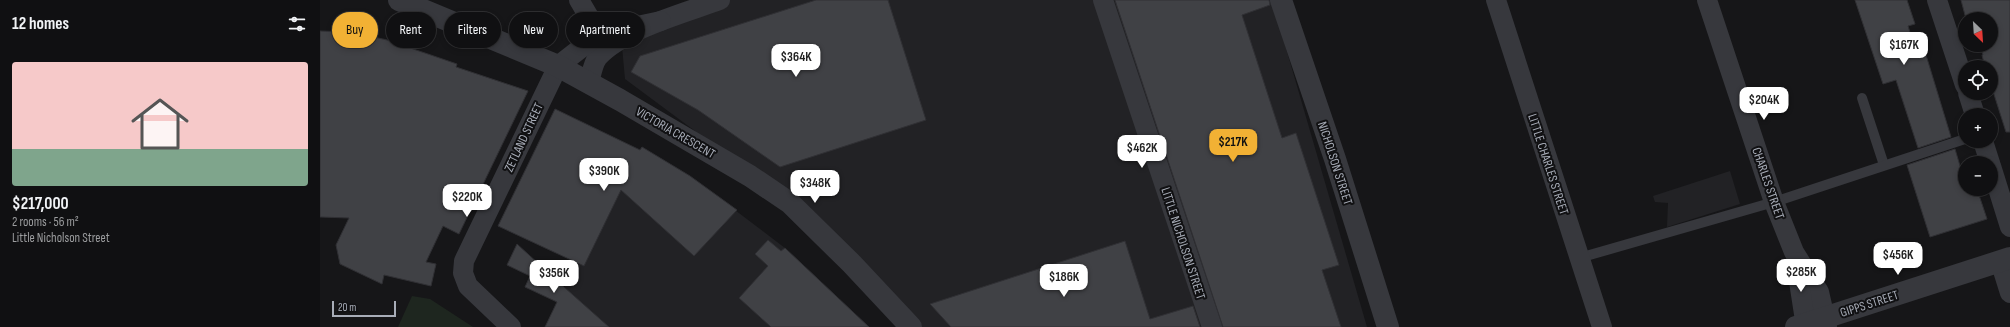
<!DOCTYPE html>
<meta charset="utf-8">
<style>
:root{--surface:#101012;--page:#1e1e20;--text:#f1f3f6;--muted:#9c9d9f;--line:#303032;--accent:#f2b134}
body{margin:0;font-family:"Sofia Sans Condensed",sans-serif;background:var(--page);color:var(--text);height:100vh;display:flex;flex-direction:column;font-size:15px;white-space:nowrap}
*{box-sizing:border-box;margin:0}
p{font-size:13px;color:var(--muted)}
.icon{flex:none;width:22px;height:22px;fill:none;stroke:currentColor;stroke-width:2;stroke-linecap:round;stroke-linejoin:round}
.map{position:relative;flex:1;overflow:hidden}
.panel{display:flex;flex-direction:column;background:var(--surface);width:320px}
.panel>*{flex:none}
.top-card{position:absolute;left:12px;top:12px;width:380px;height:36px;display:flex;gap:8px}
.needle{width:26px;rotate:155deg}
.controls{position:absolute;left:1638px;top:12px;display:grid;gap:8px}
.controls a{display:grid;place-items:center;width:40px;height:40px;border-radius:50%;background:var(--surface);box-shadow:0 2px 6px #0003,0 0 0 1px var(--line);font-size:20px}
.scale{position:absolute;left:12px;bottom:10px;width:64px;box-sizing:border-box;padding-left:4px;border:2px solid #a8adb8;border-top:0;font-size:11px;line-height:14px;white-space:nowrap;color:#a8adb8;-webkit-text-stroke:3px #111113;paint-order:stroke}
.price{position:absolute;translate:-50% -34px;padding:0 9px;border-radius:8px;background:#fff;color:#222;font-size:13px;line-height:26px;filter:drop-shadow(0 1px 2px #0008)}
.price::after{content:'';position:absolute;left:50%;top:24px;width:12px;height:9px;margin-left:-6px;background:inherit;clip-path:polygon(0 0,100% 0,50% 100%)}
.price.on{background:var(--accent);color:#111}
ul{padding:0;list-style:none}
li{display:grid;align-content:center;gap:8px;height:212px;padding:0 12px}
li span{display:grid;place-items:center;height:124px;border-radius:4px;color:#555}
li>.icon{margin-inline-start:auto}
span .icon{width:72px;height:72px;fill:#fffc;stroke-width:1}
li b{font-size:17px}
h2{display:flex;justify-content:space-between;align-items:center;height:48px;padding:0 12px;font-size:17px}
.chip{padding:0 14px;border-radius:18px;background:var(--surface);box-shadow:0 2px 6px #0003,0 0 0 1px var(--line);font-size:14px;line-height:36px}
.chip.on{background:var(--accent);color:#111}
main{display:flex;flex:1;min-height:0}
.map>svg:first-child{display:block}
.built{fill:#222225}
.green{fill:#1e261f}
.building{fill:#404145;stroke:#303034}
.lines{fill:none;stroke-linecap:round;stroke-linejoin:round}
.service{stroke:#37383d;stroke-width:10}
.minor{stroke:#37383d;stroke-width:20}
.tertiary{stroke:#37383d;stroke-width:22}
.labels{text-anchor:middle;stroke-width:4;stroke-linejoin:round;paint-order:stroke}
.street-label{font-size:13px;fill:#a8adb8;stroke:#111113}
</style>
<main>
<section class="panel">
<h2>12 homes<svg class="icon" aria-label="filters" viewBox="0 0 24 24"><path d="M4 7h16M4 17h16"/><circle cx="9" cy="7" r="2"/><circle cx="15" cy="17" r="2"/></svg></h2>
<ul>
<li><span style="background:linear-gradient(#f6c9c9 70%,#7fa58c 0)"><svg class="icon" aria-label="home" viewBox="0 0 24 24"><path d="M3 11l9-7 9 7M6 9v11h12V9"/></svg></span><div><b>$217,000</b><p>2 rooms · 56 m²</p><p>Little Nicholson Street</p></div></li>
</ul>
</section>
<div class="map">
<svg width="1690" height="327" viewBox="0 0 1690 327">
<rect width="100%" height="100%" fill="#161618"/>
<g class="built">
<path d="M 400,0 L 952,0 L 1047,327 L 591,327 L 532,264 L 384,148 L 375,131 L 305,79 L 302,46 Z"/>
<path d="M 322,147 L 370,176 L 465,248 L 549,327 L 225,327 L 256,263 L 264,266 Z"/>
<path d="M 1410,171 L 1420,204 L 1347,227 L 1348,203 L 1335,202 L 1333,196 Z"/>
</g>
<path class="green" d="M 92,296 L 110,299 L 153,327 L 78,327 Z"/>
<g class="building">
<path d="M 496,0 L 568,0 L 606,120 L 460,167 L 378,110 L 311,72 L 320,56 Z"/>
<path d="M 795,0 L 949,0 L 950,5 L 922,15 L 962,138 L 976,133 L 1019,265 L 1002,270 L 1021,327 L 903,327 Z"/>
<path d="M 1535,0 L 1587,0 L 1595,24 L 1588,26 L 1598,58 L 1606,55 L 1631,137 L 1598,148 L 1576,80 L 1563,84 Z"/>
<path d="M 1641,0 L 1690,0 L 1690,132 L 1686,132 L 1671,85 L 1671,67 L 1665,67 L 1662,55 L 1663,55 L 1660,45 L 1671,45 L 1671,19 L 1646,19 Z"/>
<path d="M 0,31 L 32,32 L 67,40 L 137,64 L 136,67 L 208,91 L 139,234 L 123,226 L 106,262 L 116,264 L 111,286 L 64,275 L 62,284 L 20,264 L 16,245 L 29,218 L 0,217 Z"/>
<path d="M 235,109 L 320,150 L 322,147 L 370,176 L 417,210 L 374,256 L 301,190 L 264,266 L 178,226 Z"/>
<path d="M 1635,149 L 1640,166 L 1645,165 L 1645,189 L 1652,189 L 1654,194 L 1658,192 L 1667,219 L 1610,237 L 1587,165 Z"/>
<path d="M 448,240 L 461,251 L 465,248 L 549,327 L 451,327 L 419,298 L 448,266 L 435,254 Z"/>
<path d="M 805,241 L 830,319 L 873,306 L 880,327 L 631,327 L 610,304 Z"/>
<path d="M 197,244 L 244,287 L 289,327 L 225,327 L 237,302 L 205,287 L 210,276 L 187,265 Z"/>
</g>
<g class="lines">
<g class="service">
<path d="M 1542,98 L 1564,165"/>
<path d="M 1259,258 L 1454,202 L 1645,139"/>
</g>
<g class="minor">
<path d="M 259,0 L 279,34"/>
<path d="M 783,0 L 892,327"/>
<path d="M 1176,0 L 1282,327"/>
<path d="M 1387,0 L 1454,202 L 1474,252 L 1499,292 L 1507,327"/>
<path d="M 1617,0 L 1645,85"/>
<path d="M 269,83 C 271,75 273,63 278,57 C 304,29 365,13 400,0"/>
<path d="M 1648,93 L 1655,115"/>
<path d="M 1663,141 L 1670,163"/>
<path d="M 1671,166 L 1690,227"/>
<path d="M 1680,261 L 1690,293"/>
<path d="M 1476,262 L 1486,327"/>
<path d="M 191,327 L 148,286 L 143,273 L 144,261 L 238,66 L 279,34 L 341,21"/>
</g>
<g class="tertiary">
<path d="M 79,0 L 238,66 L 300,100 L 430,176 L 470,203 L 532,264 L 591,327"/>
<path d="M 961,0 L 1015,159 L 1068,327"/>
<path d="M 1476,327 L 1690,258"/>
</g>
</g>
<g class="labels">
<g class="street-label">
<text transform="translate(356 132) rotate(30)" y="5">VICTORIA CRESCENT</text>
<text transform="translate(203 137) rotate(-65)" y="5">ZETLAND STREET</text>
<text transform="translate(1016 163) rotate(72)" y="5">NICHOLSON STREET</text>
<text transform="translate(1229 164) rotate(72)" y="5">LITTLE CHARLES STREET</text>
<text transform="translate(1449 183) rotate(71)" y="5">CHARLES STREET</text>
<text transform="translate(864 243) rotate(72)" y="5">LITTLE NICHOLSON STREET</text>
<text transform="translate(1549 303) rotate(-18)" y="5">GIPPS STREET</text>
</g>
</g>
</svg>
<div class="controls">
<a><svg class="needle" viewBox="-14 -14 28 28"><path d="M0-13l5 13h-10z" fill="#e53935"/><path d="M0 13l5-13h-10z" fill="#9c9d9f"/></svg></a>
<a><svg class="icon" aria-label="locate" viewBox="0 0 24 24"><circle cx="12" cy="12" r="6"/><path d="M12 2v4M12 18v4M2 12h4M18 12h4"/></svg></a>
<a>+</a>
<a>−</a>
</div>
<div class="scale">20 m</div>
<b class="price" style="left:1584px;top:66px">$167K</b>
<b class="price" style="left:476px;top:78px">$364K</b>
<b class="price" style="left:1444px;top:121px">$204K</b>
<b class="price on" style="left:913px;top:163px">$217K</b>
<b class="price" style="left:822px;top:169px">$462K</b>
<b class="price" style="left:284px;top:192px">$390K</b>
<b class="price" style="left:495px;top:204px">$348K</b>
<b class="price" style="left:147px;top:218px">$220K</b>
<b class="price" style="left:1578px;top:276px">$456K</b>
<b class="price" style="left:1481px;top:293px">$285K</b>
<b class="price" style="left:234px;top:294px">$356K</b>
<b class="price" style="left:744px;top:298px">$186K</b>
<div class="top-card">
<a class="chip on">Buy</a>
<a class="chip">Rent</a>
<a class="chip">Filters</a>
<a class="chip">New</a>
<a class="chip">Apartment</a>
</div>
</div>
</main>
